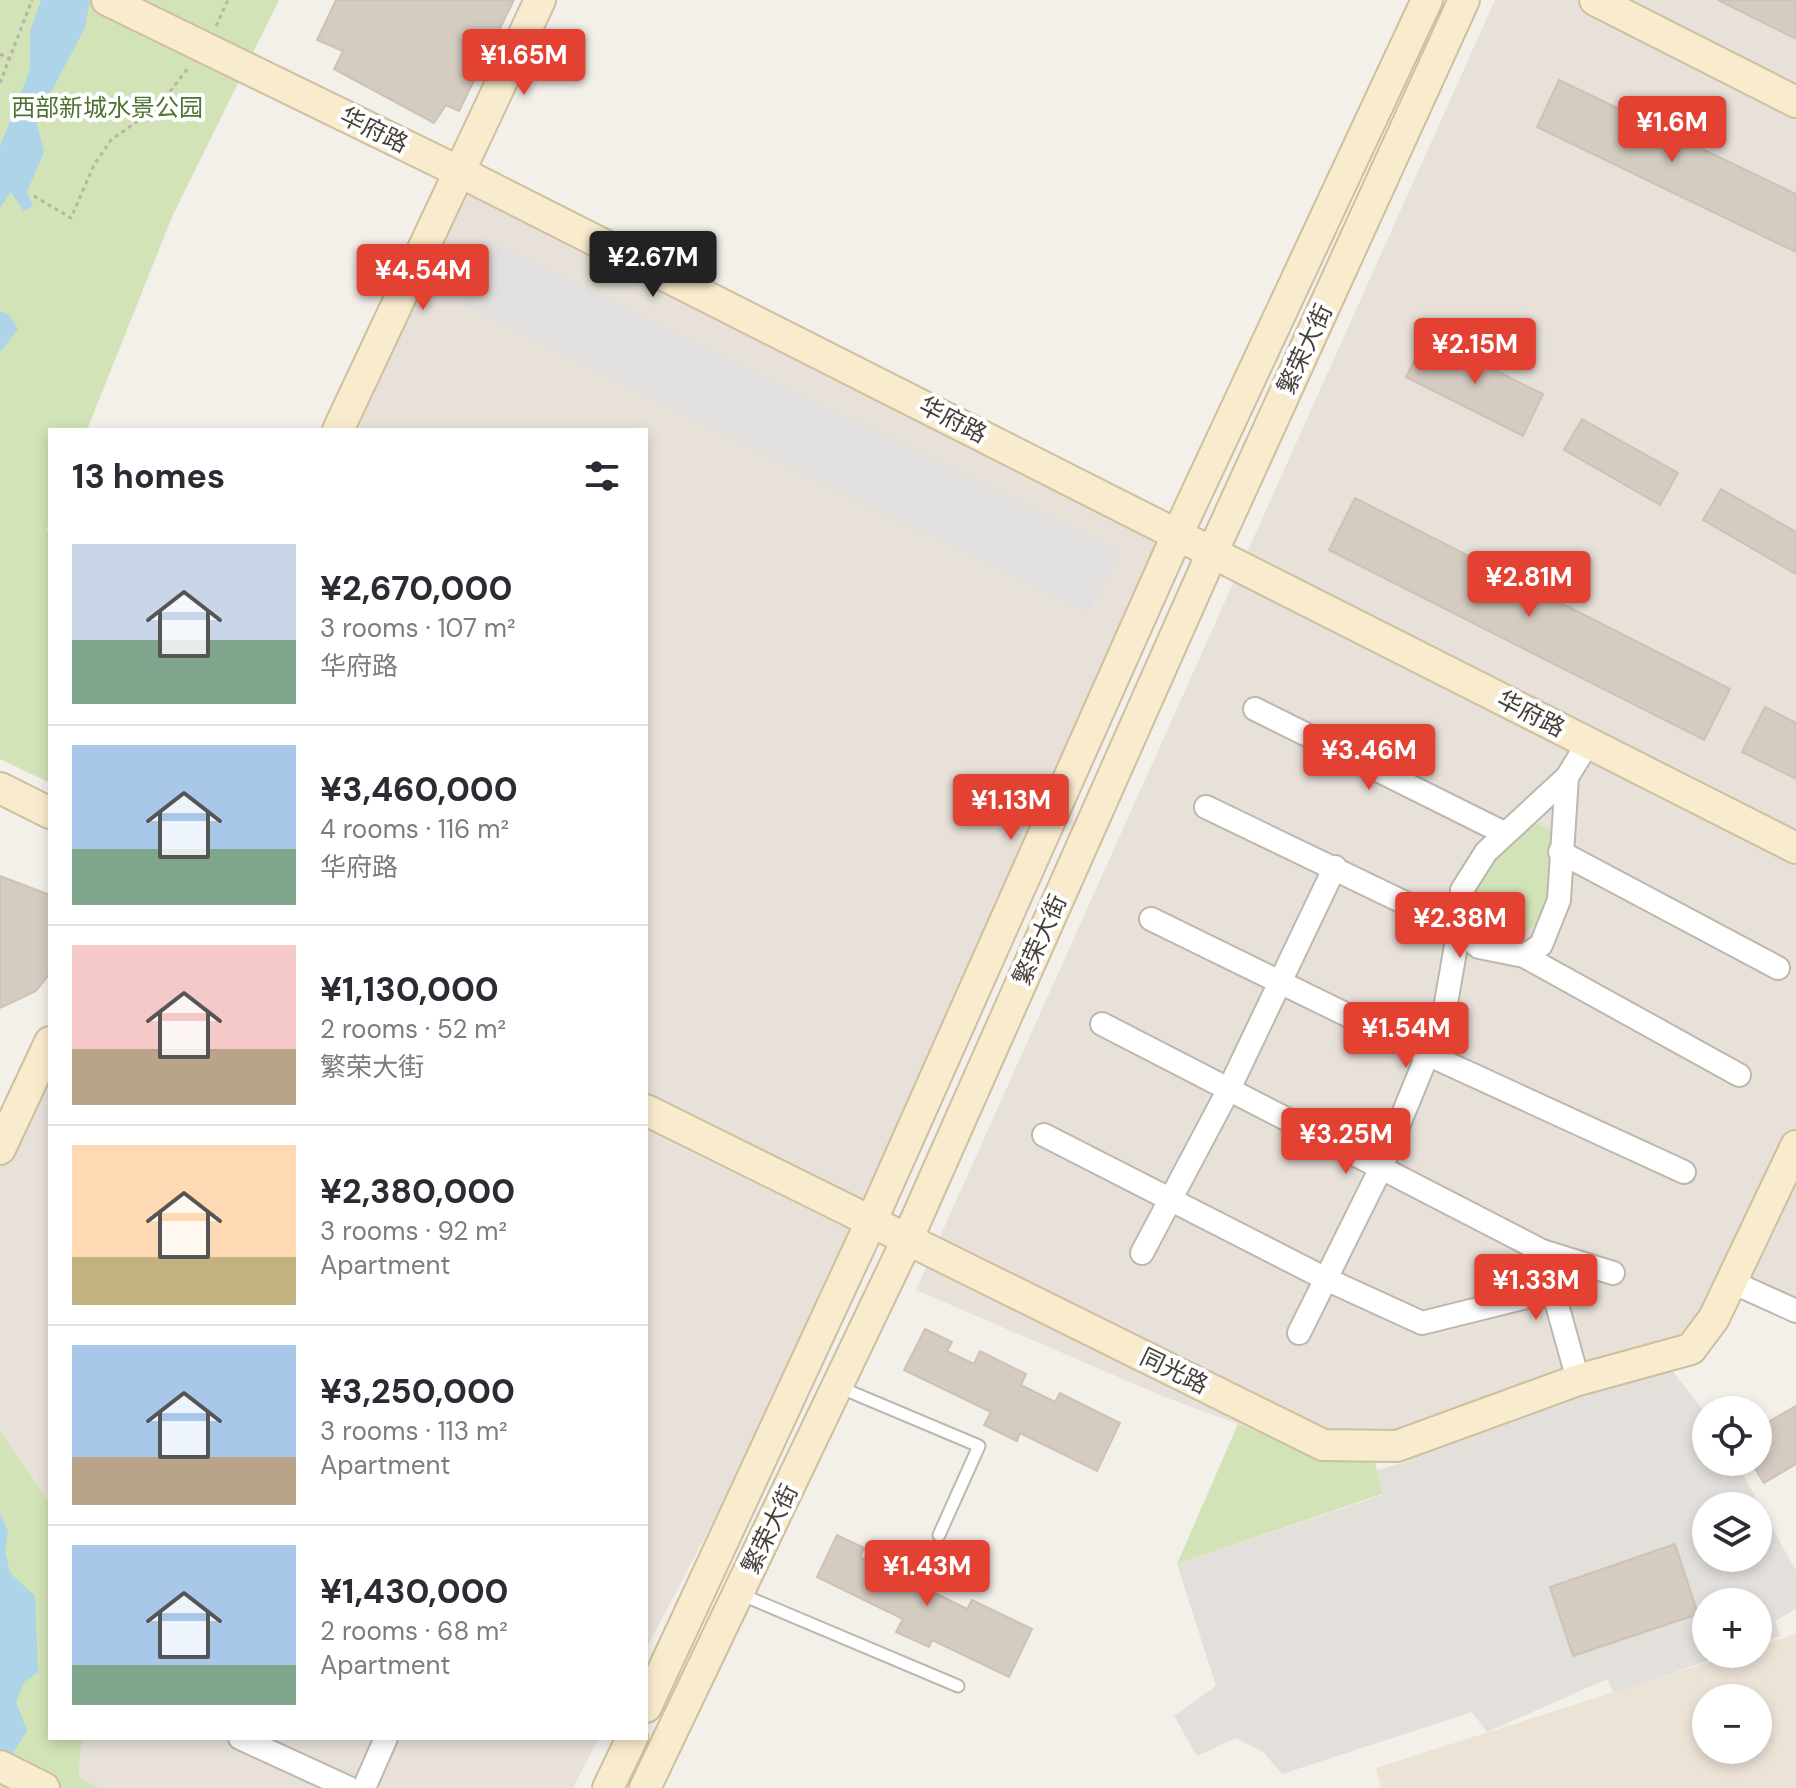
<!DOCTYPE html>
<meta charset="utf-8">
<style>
:root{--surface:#fff;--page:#f7f7f7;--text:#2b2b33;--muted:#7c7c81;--line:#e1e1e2;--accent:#e34232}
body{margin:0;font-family:"DM Sans","Noto Sans SC",sans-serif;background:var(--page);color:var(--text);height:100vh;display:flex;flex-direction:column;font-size:30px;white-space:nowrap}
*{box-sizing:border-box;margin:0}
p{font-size:26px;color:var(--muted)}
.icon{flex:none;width:44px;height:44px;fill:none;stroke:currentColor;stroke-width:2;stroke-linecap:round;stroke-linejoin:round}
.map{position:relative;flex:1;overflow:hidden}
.side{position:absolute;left:48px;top:428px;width:600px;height:1312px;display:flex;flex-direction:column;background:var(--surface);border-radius:0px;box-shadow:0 4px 12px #0003}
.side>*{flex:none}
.controls{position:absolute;left:1692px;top:1396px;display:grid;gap:16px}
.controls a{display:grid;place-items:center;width:80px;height:80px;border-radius:50%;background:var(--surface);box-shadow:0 4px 12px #0003;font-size:40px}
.price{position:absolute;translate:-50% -68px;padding:0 18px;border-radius:8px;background:var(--accent);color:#fff;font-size:26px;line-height:52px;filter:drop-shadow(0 2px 4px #0008)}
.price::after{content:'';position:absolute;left:50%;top:48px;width:24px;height:18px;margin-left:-12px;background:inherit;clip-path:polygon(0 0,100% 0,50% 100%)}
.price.selected{background:#222;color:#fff}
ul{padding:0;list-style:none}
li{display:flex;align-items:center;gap:24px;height:200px;padding:0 24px}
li+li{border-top:2px solid var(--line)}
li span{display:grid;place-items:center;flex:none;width:224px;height:160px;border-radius:0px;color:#555}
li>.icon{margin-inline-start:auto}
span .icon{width:96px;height:96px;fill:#fffc;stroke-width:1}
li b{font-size:34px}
h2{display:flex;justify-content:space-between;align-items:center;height:96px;padding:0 24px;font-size:34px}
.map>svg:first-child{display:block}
.residential{fill:#e7e1d9}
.industrial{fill:#e3dfdb;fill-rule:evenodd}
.education{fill:#ebe3d6;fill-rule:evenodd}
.green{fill:#d2e3b8}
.parking{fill:#e2e0de}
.water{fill:#add4e9}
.building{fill:#d4cbc1;stroke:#cec2b5;stroke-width:2}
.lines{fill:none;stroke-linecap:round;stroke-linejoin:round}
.lane-casing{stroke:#beb7ae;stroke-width:15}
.street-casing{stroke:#beb7ae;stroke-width:26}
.secondary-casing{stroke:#cebf9f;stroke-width:34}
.path{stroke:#beb2a0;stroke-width:3;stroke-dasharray:4 4;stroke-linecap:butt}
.lane{stroke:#fff;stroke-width:11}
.street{stroke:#fff;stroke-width:22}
.secondary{stroke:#f9ecce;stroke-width:30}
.labels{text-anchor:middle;stroke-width:8;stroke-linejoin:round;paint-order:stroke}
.park-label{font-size:24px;fill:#4e7232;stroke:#fff}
.street-label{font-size:24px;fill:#464039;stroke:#fff}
</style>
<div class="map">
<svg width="1796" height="1788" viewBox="0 0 1796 1788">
<rect width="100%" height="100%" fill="#f3f0ea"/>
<g class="residential">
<path d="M 1495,0 L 1796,0 L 1796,1312 L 1716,1291 L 1665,1361 L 1405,1452 L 1314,1452 L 1167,1398 L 916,1290 Z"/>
<path d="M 460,172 L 1178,533 L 871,1222 L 646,1649 L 646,430 L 338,430 Z"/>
<path d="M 50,1043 L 50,1503 L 0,1431 L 0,1151 Z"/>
<path d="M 80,1738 L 599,1738 L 573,1788 L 75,1788 Z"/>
</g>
<path class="industrial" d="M 1665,1361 L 1706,1414 L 1706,1462 L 1736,1462 L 1796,1571 L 1796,1609 L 1775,1621 L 1780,1636 L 1758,1644 L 1758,1602 L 1706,1602 L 1706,1654 L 1728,1654 L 1614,1693 L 1607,1679 L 1487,1732 L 1472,1712 L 1282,1774 L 1263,1752 L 1236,1738 L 1197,1756 L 1174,1716 L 1216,1686 L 1177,1564 L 1382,1495 L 1377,1470 L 1409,1461 L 1405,1452 ZM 1706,1506 L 1758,1506 L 1758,1558 L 1706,1558 Z"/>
<path class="education" d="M 1796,1634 L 1796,1788 L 1381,1788 L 1376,1768 L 1734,1654 L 1758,1654 L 1758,1646 ZM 1706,1698 L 1758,1698 L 1758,1750 L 1706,1750 Z"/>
<g class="green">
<path d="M 0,0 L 279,0 L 172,217 L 87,430 L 50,430 L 50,521 L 47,529 L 50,539 L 50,783 L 0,759 Z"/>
<path d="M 1533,822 L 1557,832 L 1548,893 L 1538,925 L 1506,939 L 1477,929 L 1467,899 L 1494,861 Z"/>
<path d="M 1238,1424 L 1314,1452 L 1373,1452 L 1382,1494 L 1177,1564 Z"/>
<path d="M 0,1431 L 50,1503 L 50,1738 L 82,1738 L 78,1777 L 100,1788 L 0,1788 Z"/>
</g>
<path class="parking" d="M 485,238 L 1120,551 L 1088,614 L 454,301 Z"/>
<g class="water">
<path d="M 41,0 L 90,0 L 85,28 L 36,120 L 44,152 L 27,192 L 33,206 L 24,211 L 11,192 L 0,208 L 0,147 L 30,69 L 30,31 Z"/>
<path d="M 0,311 L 9,315 L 18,329 L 0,352 Z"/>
<path d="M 0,1513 L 8,1532 L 5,1551 L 10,1573 L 35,1596 L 38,1672 L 24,1682 L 16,1702 L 27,1731 L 0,1773 Z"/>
</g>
<g class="building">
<path d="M 336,0 L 514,0 L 459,111 L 446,105 L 434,123 L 334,69 L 343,51 L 317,40 Z"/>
<path d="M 1718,0 L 1796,0 L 1796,39 Z"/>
<path d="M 1559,80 L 1796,194 L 1796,252 L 1537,127 Z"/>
<path d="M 1427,336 L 1543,394 L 1523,436 L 1406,377 Z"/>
<path d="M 1582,419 L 1678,473 L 1660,505 L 1564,450 Z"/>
<path d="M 1721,489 L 1796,532 L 1796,574 L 1703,520 Z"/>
<path d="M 1355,498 L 1730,689 L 1704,740 L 1329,550 Z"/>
<path d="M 1765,707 L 1796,723 L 1796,779 L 1742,752 Z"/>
<path d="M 0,876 L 50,895 L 50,973 L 36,991 L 0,1008 Z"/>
<path d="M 925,1329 L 952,1342 L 947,1351 L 974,1364 L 980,1351 L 1026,1374 L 1021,1385 L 1055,1402 L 1060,1393 L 1120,1423 L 1097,1471 L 1020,1433 L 1017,1441 L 984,1425 L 991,1412 L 904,1370 Z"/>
<path d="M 1796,1406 L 1796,1464 L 1764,1483 L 1751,1462 L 1758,1462 L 1758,1428 Z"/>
<path d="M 837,1535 L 864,1548 L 860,1557 L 886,1570 L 892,1558 L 938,1580 L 933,1592 L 967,1609 L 972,1600 L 1032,1629 L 1009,1677 L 932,1640 L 929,1647 L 896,1632 L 903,1619 L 817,1577 Z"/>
<path d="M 1675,1544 L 1698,1614 L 1573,1656 L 1550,1587 Z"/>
</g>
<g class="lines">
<g class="lane-casing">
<g id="lane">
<path d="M 839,1387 L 979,1446 L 939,1535"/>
<path d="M 740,1594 L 958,1686"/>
</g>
</g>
<g class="street-casing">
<g id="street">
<path d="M 1255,709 L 1504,833"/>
<path d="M 1567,777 L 1559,900 L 1541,945 L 1524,956 L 1479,947 L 1459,929 L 1462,890 L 1486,852 L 1567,777 L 1588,743"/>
<path d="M 1206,807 L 1459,929 L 1444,1014 L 1381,1168 L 1299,1333"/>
<path d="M 1560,852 L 1778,968"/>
<path d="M 1151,919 L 1427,1054 L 1684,1172"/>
<path d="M 1524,956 L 1739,1075"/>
<path d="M 1102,1024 L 1542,1251 L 1613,1273"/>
<path d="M 1044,1135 L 1328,1280 L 1422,1323 L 1551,1291"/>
<path d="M 1542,1251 L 1578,1380"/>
<path d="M 1142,1253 L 1229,1089 L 1335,867"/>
<path d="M 1732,1282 L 1796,1311"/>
<path d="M 240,1738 L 349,1788"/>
<path d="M 364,1788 L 386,1738"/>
</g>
</g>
<g class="secondary-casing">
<g id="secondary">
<path d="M 107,0 L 470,177 L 1796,848"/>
<path d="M 1595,0 L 1796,102"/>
<path d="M 338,430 L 540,0"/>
<path d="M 0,788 L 50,813"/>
<path d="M 646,1110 L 1323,1445 L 1397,1446 L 1578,1380 L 1691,1349 L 1714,1318 L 1796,1146"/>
<path d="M 0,1149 L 50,1042"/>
<path d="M 646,1707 L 871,1222 L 1178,533 L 1427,0"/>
<path d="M 0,1766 L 44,1788"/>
<path d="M 608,1788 L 632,1738"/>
<path d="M 645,1788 L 907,1240 L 1213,551 L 1464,0"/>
</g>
</g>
<g class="path">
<path d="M 216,26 L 228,0"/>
<path d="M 0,54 L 12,60"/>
<path d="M 0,83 L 32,0"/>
<path d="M 34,196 L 71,218 L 94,165 L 111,140 L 159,106 L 188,68"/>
</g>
<use href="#lane" class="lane"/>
<use href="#street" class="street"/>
<use href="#secondary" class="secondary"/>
</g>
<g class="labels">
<g class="park-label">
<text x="107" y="116">西部新城水景公园</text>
</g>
<g class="street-label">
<text transform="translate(374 130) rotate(26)" y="8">华府路</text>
<text transform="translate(1305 349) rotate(-65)" y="8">繁荣大街</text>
<text transform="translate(953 420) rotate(27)" y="8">华府路</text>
<text transform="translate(1531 714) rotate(27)" y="8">华府路</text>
<text transform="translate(1040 940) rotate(-66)" y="8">繁荣大街</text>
<text transform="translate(1174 1371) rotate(26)" y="8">同光路</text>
<text transform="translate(770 1529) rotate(-64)" y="8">繁荣大街</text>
</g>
</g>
</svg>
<div class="controls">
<a><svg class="icon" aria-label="locate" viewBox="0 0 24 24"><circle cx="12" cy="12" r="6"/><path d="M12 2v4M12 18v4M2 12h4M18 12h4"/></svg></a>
<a><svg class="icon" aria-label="layers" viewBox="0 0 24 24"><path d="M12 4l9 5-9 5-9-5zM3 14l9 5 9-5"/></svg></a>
<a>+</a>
<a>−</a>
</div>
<b class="price" style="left:524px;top:97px">¥1.65M</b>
<b class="price" style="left:1672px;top:164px">¥1.6M</b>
<b class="price selected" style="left:653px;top:299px">¥2.67M</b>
<b class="price" style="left:423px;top:312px">¥4.54M</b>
<b class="price" style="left:1475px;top:386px">¥2.15M</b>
<b class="price" style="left:1529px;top:619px">¥2.81M</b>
<b class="price" style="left:1369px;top:792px">¥3.46M</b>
<b class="price" style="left:1011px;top:842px">¥1.13M</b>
<b class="price" style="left:1460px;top:960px">¥2.38M</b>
<b class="price" style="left:1406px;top:1070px">¥1.54M</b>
<b class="price" style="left:1346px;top:1176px">¥3.25M</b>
<b class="price" style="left:1536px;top:1322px">¥1.33M</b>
<b class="price" style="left:927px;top:1608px">¥1.43M</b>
<section class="side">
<h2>13 homes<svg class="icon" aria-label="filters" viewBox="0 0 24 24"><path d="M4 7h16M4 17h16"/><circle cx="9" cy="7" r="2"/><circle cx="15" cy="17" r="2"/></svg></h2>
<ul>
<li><span style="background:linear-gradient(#c9d6e8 60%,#7fa58c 0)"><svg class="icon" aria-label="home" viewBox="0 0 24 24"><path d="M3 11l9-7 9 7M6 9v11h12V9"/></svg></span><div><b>¥2,670,000</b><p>3 rooms · 107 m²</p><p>华府路</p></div></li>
<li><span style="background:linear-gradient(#a9c7e8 65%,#7fa58c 0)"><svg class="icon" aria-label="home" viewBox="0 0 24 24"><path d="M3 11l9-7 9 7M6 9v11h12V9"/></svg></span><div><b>¥3,460,000</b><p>4 rooms · 116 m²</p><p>华府路</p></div></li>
<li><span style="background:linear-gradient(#f6c9c9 65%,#b9a48a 0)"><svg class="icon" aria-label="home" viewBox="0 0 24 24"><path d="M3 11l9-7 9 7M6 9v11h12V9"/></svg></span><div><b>¥1,130,000</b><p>2 rooms · 52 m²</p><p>繁荣大街</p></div></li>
<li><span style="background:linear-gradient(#ffd9b3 70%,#c2b280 0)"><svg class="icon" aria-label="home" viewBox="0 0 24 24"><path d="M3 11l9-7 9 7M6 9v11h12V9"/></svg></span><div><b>¥2,380,000</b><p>3 rooms · 92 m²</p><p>Apartment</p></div></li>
<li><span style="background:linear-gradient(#a9c7e8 70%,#b9a48a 0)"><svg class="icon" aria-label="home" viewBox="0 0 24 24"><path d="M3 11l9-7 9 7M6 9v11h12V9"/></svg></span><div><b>¥3,250,000</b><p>3 rooms · 113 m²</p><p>Apartment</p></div></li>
<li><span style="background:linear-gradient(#a9c7e8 75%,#7fa58c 0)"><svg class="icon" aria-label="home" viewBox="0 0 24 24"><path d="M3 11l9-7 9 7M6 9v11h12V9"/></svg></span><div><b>¥1,430,000</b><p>2 rooms · 68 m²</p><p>Apartment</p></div></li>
</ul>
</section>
</div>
